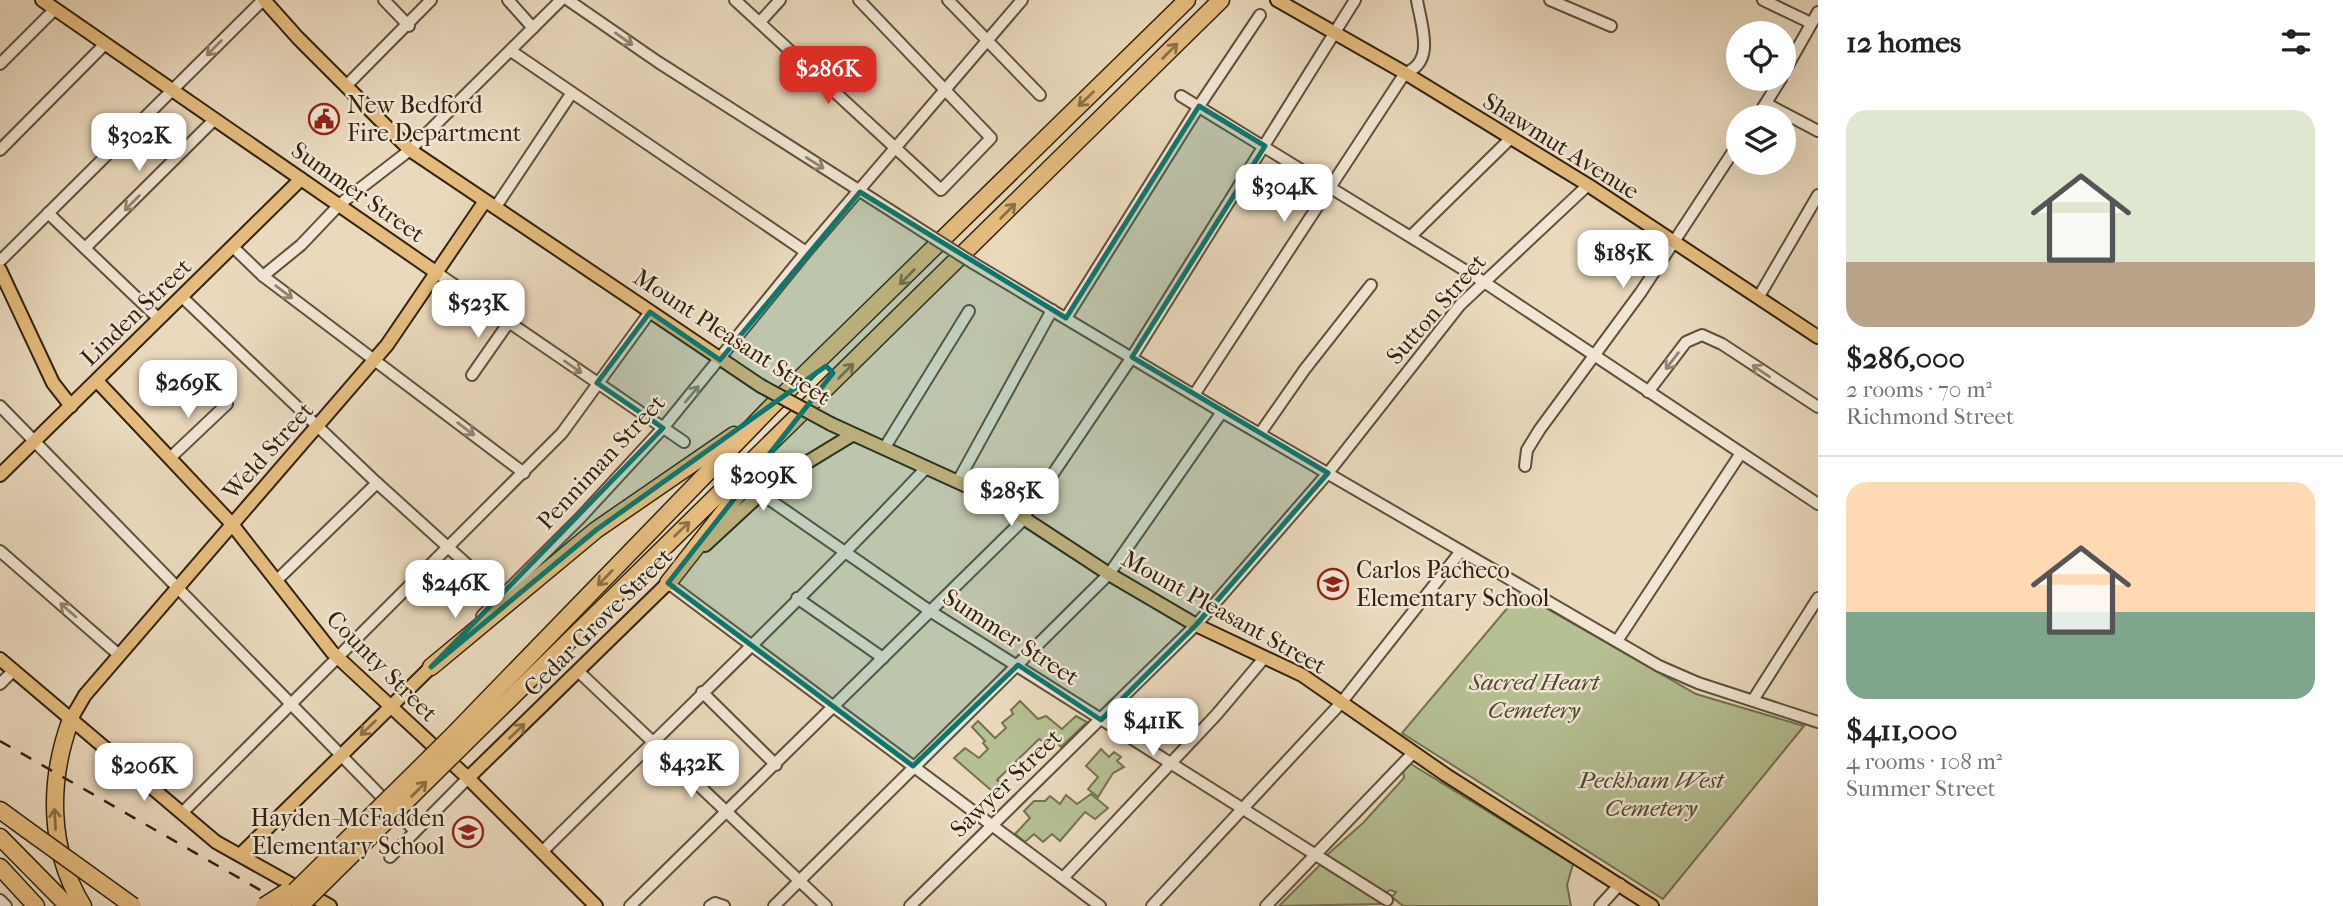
<!DOCTYPE html>
<meta charset="utf-8">
<style>
:root{--surface:#fff;--page:#f6f6f6;--text:#222;--muted:#767676;--line:#e0e0e0;--accent:#d93025}
body{margin:0;font-family:"IM FELL French Canon",serif;background:var(--page);color:var(--text);height:100vh;display:flex;flex-direction:column;font-size:26px;white-space:nowrap}
*{box-sizing:border-box;margin:0}
p{font-size:23px;color:var(--muted)}
.icon{flex:none;width:38px;height:38px;fill:none;stroke:currentColor;stroke-width:2;stroke-linecap:round;stroke-linejoin:round}
.map{position:relative;flex:1;overflow:hidden}
.panel{display:flex;flex-direction:column;background:var(--surface);width:525px}
.panel>*{flex:none}
.buttons{position:absolute;left:1726px;top:21px;display:grid;gap:14px}
.buttons a{display:grid;place-items:center;width:70px;height:70px;border-radius:50%;background:var(--surface);box-shadow:0 7px 28px #0002;font-size:35px}
.price{position:absolute;translate:-50% -60px;padding:0 16px;border-radius:14px;background:#fff;color:#222;font-size:23px;line-height:46px;filter:drop-shadow(0 2px 4px #0008)}
.price::after{content:'';position:absolute;left:50%;top:42px;width:21px;height:16px;margin-left:-10px;background:inherit;clip-path:polygon(0 0,100% 0,50% 100%)}
.price.current{background:var(--accent);color:#fff}
ul{padding:0;list-style:none}
li{display:grid;align-content:center;gap:14px;height:371px;padding:0 28px}
li+li{border-top:2px solid var(--line)}
li span{display:grid;place-items:center;height:217px;border-radius:21px;color:#555}
li>.icon{margin-inline-start:auto}
span .icon{width:126px;height:126px;fill:#fffc;stroke-width:1}
li b{font-size:30px}
h2{display:flex;justify-content:space-between;align-items:center;height:84px;padding:0 28px;font-size:30px}
main{display:flex;flex:1;min-height:0}
.map>svg:first-child{display:block}
.green{fill:#b5c093;stroke:#737251;stroke-width:2}
.lines{fill:none;stroke-linecap:round;stroke-linejoin:round}
.minor-casing{stroke:#5f503a;stroke-width:14}
.major-casing{stroke:#31230f;stroke-width:16}
.highway-casing{stroke:#31230f;stroke-width:19}
.minor{stroke:#f1e6d4;stroke-width:10}
.major{stroke:#e5bc7e;stroke-width:12}
.highway{stroke:#e5bc7e;stroke-width:16}
.rail{stroke:#31230f;stroke-width:2.5;stroke-dasharray:12 12;stroke-linecap:butt}
.minor-bridge-casing{stroke:#5f503a;stroke-width:14;stroke-linecap:butt}
.major-bridge-casing{stroke:#31230f;stroke-width:16;stroke-linecap:butt}
.highway-bridge-casing{stroke:#31230f;stroke-width:19;stroke-linecap:butt}
.minor-bridge{stroke:#f1e6d4;stroke-width:10}
.major-bridge{stroke:#e5bc7e;stroke-width:12}
.highway-bridge{stroke:#e5bc7e;stroke-width:16}
.oneway{stroke:#918472}
.oneway2{stroke:#8b7046}
.marked{fill:#0f766e;fill-opacity:0.2;stroke:#0f766e;stroke-width:5;stroke-linejoin:round}
.labels{text-anchor:middle;stroke-width:5;stroke-linejoin:round;paint-order:stroke}
.poi-label{font-size:24px;fill:#31230f;stroke:#f1e6d4;text-anchor:start}
.street-label{font-size:24px;fill:#31230f;stroke:#f1e6d4}
.park-label{font-size:24px;font-style:italic;fill:#524a30;stroke:#f1e6d4}
</style>
<main>
<div class="map">
<svg width="1818" height="906" viewBox="0 0 1818 906">
<rect width="100%" height="100%" fill="#ead9bd"/>
<filter id="stains"><feTurbulence type="fractalNoise" baseFrequency=".00286" numOctaves="4"/><feColorMatrix values="0 0 0 0 .2 0 0 0 0 .09 0 0 0 0 .02 0 0 0 .5 -.17"/></filter>
<radialGradient id="worn" r=".72"><stop offset=".6" stop-color="#630" stop-opacity="0"/><stop offset="1" stop-color="#630" stop-opacity=".3"/></radialGradient>
<g class="green">
<path d="M 1520,593 L 1696,694 L 1804,726 L 1663,899 L 1402,733 Z"/>
<path d="M 1020,701 L 1038,719 L 1046,716 L 1062,729 L 1076,716 L 1087,722 L 1061,747 L 1052,737 L 1045,743 L 1039,739 L 997,780 L 1001,783 L 992,791 L 954,758 L 965,748 L 979,758 L 988,749 L 983,743 L 985,741 L 972,727 L 978,721 L 995,738 L 1006,728 L 1002,723 L 1013,714 L 1011,710 Z"/>
<path d="M 1101,749 L 1109,757 L 1114,752 L 1121,757 L 1117,761 L 1124,767 L 1113,773 L 1098,797 L 1088,789 L 1098,777 L 1086,766 Z"/>
<path d="M 1411,764 L 1573,864 L 1567,885 L 1571,906 L 1403,906 L 1392,897 L 1396,892 L 1390,890 L 1385,893 L 1327,855 L 1363,823 L 1404,778 L 1403,769 Z"/>
<path d="M 1091,794 L 1108,808 L 1095,819 L 1085,812 L 1060,841 L 1052,834 L 1043,842 L 1034,834 L 1025,842 L 1015,834 L 1030,818 L 1024,811 L 1034,801 L 1045,801 L 1050,796 L 1060,804 L 1066,795 L 1077,804 Z"/>
<path d="M 1320,865 L 1377,900 L 1380,904 L 1279,906 Z"/>
</g>
<g class="lines">
<g class="minor-casing">
<g id="minor">
<path d="M 384,0 L 409,26"/>
<path d="M 508,0 L 533,28"/>
<path d="M 568,0 L 658,62 L 932,237"/>
<path d="M 735,0 L 941,190 L 991,138 L 859,0"/>
<path d="M 948,0 L 1040,95"/>
<path d="M 1550,0 L 1611,26"/>
<path d="M 1763,0 L 1811,23"/>
<path d="M 760,22 L 780,0"/>
<path d="M 511,51 L 806,252"/>
<path d="M 0,64 L 55,9"/>
<path d="M 1783,74 L 1818,12"/>
<path d="M 346,86 L 431,0"/>
<path d="M 1181,96 L 1484,282 L 1818,504"/>
<path d="M 1767,104 L 1818,131"/>
<path d="M 1757,117 L 1781,79"/>
<path d="M 0,150 L 105,44"/>
<path d="M 495,208 L 571,94"/>
<path d="M 48,213 L 159,319"/>
<path d="M 1411,236 L 1510,139"/>
<path d="M 233,247 L 263,276 L 524,473"/>
<path d="M 85,248 L 215,119"/>
<path d="M 0,261 L 263,0"/>
<path d="M 973,263 L 1222,412 L 1659,666 L 1698,683 L 1818,722"/>
<path d="M 437,273 L 684,442"/>
<path d="M 263,276 L 301,245 L 340,204 L 410,150 L 561,0"/>
<path d="M 182,297 L 377,483 L 502,596"/>
<path d="M 1758,298 L 1818,195"/>
<path d="M 1066,318 L 1199,106 L 1260,15"/>
<path d="M 472,375 L 509,322"/>
<path d="M 1648,392 L 1686,342 L 1702,335 L 1722,344 L 1818,407"/>
<path d="M 1194,395 L 1405,73 C 1436,62 1421,25 1417,0"/>
<path d="M 0,406 L 415,831"/>
<path d="M 1261,432 L 1305,369 L 1371,285"/>
<path d="M 885,447 L 969,311"/>
<path d="M 170,458 L 227,404"/>
<path d="M 1525,466 L 1527,450 L 1540,429 L 1641,292 L 1738,144"/>
<path d="M 958,481 L 1052,310"/>
<path d="M 760,493 L 930,611 L 1387,900"/>
<path d="M 0,551 L 119,655"/>
<path d="M 277,580 L 377,483"/>
<path d="M 668,583 L 1100,906"/>
<path d="M 797,598 L 883,658"/>
<path d="M 482,616 L 580,518 L 663,428 L 806,252 L 1022,0"/>
<path d="M 1617,641 L 1741,453"/>
<path d="M 579,672 L 826,906"/>
<path d="M 0,684 L 14,670"/>
<path d="M 702,692 L 776,765"/>
<path d="M 1753,700 L 1818,598"/>
<path d="M 182,813 L 562,433 L 650,312"/>
<path d="M 543,851 C 671,723 803,599 927,467"/>
<path d="M 390,857 L 468,778"/>
<path d="M 1063,878 L 1217,714 L 1265,657"/>
<path d="M 0,900 L 6,906"/>
<path d="M 630,906 L 1019,524 L 1132,357 L 1355,0"/>
<path d="M 710,906 L 715,903 L 724,906"/>
<path d="M 774,906 L 1109,574 L 1222,412"/>
<path d="M 910,906 L 1196,625 L 1328,473 L 1460,305 L 1588,185"/>
<path d="M 1152,906 L 1341,703 L 1461,551"/>
<path d="M 1266,906 L 1413,753"/>
<path d="M 1600,906 L 1620,884"/>
</g>
</g>
<g class="major-casing">
<g id="major">
<path d="M 42,0 L 437,273"/>
<path d="M 264,0 L 298,38 L 410,150 L 761,386"/>
<path d="M 1277,0 L 1405,73 L 1588,185 L 1818,337"/>
<path d="M 0,270 L 53,383 L 71,406"/>
<path d="M 97,381 L 231,523 L 332,652 L 468,778 L 596,906"/>
<path d="M 831,424 L 993,498 L 1109,574 L 1196,625 L 1302,675 L 1446,775 L 1652,906"/>
<path d="M 0,475 L 301,179"/>
<path d="M 705,545 L 770,485 L 852,435"/>
<path d="M 0,659 L 216,842 L 330,906"/>
<path d="M 71,719 L 85,695 L 387,345 L 485,201"/>
<path d="M 468,778 L 673,578"/>
<path d="M 240,855 L 431,667"/>
</g>
</g>
<g class="highway-casing">
<g id="highway">
<path d="M 668,583 L 755,472"/>
<path d="M 431,667 L 596,530 L 734,435"/>
<path d="M 71,719 C 48,781 48,849 83,906"/>
<path d="M 449,739 L 772,406 L 1187,0"/>
<path d="M 459,749 L 1221,0"/>
<path d="M 0,810 L 26,829"/>
<path d="M 0,837 L 68,906"/>
<path d="M 0,867 L 36,906"/>
</g>
</g>
<use href="#minor" class="minor"/>
<use href="#major" class="major"/>
<use href="#highway" class="highway"/>
<path class="rail" d="M 0,741 L 288,906"/>
<g class="minor-bridge-casing">
<path id="minor-bridge" d="M 932,237 L 973,263"/>
</g>
<g class="major-bridge-casing">
<path id="major-bridge" d="M 761,386 L 831,424"/>
</g>
<g class="highway-bridge-casing">
<g id="highway-bridge">
<path d="M 26,829 L 133,906"/>
<path d="M 264,906 L 286,892"/>
<path d="M 280,906 L 449,739"/>
<path d="M 300,906 L 459,749"/>
</g>
</g>
<use href="#minor-bridge" class="minor-bridge"/>
<use href="#major-bridge" class="major-bridge"/>
<use href="#highway-bridge" class="highway-bridge"/>
</g>
<defs><path id="oneway-shaft" d="M-6 0H5M1.5-3L5.5 0L1.5 3" fill="none" stroke-width="1.6" stroke-linecap="round" stroke-linejoin="round" transform="scale(1.75)"/></defs>
<g class="oneway">
<use href="#oneway-shaft" transform="translate(624 39) rotate(35)"/>
<use href="#oneway-shaft" transform="translate(214 48) rotate(135)"/>
<use href="#oneway-shaft" transform="translate(815 163) rotate(32)"/>
<use href="#oneway-shaft" transform="translate(132 203) rotate(135)"/>
<use href="#oneway-shaft" transform="translate(284 292) rotate(37)"/>
<use href="#oneway-shaft" transform="translate(1672 361) rotate(128)"/>
<use href="#oneway-shaft" transform="translate(573 367) rotate(35)"/>
<use href="#oneway-shaft" transform="translate(1761 371) rotate(-146)"/>
<use href="#oneway-shaft" transform="translate(692 394) rotate(-50)"/>
<use href="#oneway-shaft" transform="translate(466 429) rotate(37)"/>
<use href="#oneway-shaft" transform="translate(68 610) rotate(-139)"/>
</g>
<g class="oneway2">
<use href="#oneway-shaft" transform="translate(1170 51) rotate(-45)"/>
<use href="#oneway-shaft" transform="translate(1086 99) rotate(136)"/>
<use href="#oneway-shaft" transform="translate(1008 211) rotate(-45)"/>
<use href="#oneway-shaft" transform="translate(907 277) rotate(134)"/>
<use href="#oneway-shaft" transform="translate(846 371) rotate(-45)"/>
<use href="#oneway-shaft" transform="translate(682 529) rotate(-44)"/>
<use href="#oneway-shaft" transform="translate(605 578) rotate(134)"/>
<use href="#oneway-shaft" transform="translate(368 728) rotate(136)"/>
<use href="#oneway-shaft" transform="translate(517 731) rotate(-44)"/>
<use href="#oneway-shaft" transform="translate(419 789) rotate(-45)"/>
<use href="#oneway-shaft" transform="translate(55 819) rotate(-93)"/>
</g>
<path class="marked" d="M 1199,106 L 1265,146 L 1132,357 L 1328,473 L 1196,625 L 1101,720 L 1018,665 L 913,766 L 668,583 L 833,373 L 826,366 L 596,530 L 431,667 L 663,428 L 597,383 L 650,312 L 720,360 L 860,192 L 1066,318 Z"/>
<defs>
<g id="civic-ring" transform="scale(1.575)"><circle r="9.5" fill="#f1e6d4" stroke="#8f2418" stroke-width="1.5"/><path d="M-.6-6.5H3V-4.5H.6V-3L4-1V1h2V6H-6V1h2V-1L-.6-3ZM-1.2 2.5V6h2.4V2.5Z" fill="#8f2418"/></g>
<g id="school-ring" transform="scale(1.575)"><circle r="9.5" fill="#f1e6d4" stroke="#8f2418" stroke-width="1.5"/><path d="M0-5L7-2L0 1L-7-2ZM-4 1L0 2.5L4 1V4Q0 6-4 4Z" fill="#8f2418"/></g>
</defs>
<g fill-rule="evenodd">
<use href="#civic-ring" x="324" y="119"/>
<use href="#school-ring" x="1333" y="584"/>
<use href="#school-ring" x="468" y="832"/>
</g>
<g class="labels">
<g class="poi-label">
<text x="347" y="113">New Bedford<tspan x="347" dy="28">Fire Department</tspan></text>
<text x="1356" y="578">Carlos Pacheco<tspan x="1356" dy="28">Elementary School</tspan></text>
<text x="445" y="826" text-anchor="end">Hayden-McFadden<tspan x="445" dy="28">Elementary School</tspan></text>
</g>
<g class="street-label">
<text transform="translate(1561 146) rotate(32)" y="8">Shawmut Avenue</text>
<text transform="translate(358 192) rotate(35)" y="8">Summer Street</text>
<text transform="translate(1436 309) rotate(-49)" y="8">Sutton Street</text>
<text transform="translate(136 312) rotate(-44)" y="8">Linden Street</text>
<text transform="translate(732 337) rotate(33)" y="8">Mount Pleasant Street</text>
<text transform="translate(268 451) rotate(-48)" y="8">Weld Street</text>
<text transform="translate(601 462) rotate(-47)" y="8">Penniman Street</text>
<text transform="translate(1224 612) rotate(29)" y="8">Mount Pleasant Street</text>
<text transform="translate(598 622) rotate(-45)" y="8">Cedar Grove Street</text>
<text transform="translate(1011 637) rotate(33)" y="8">Summer Street</text>
<text transform="translate(382 666) rotate(45)" y="8">County Street</text>
<text transform="translate(1006 783) rotate(-44)" y="8">Sawyer Street</text>
</g>
<g class="park-label">
<text x="1534" y="690">Sacred Heart<tspan x="1534" dy="28">Cemetery</tspan></text>
<text x="1651" y="788">Peckham West<tspan x="1651" dy="28">Cemetery</tspan></text>
</g>
</g>
<rect width="100%" height="100%" filter="url(#stains)"/>
<rect width="100%" height="100%" fill="url(#worn)"/>
</svg>
<div class="buttons">
<a><svg class="icon" aria-label="locate" viewBox="0 0 24 24"><circle cx="12" cy="12" r="6"/><path d="M12 2v4M12 18v4M2 12h4M18 12h4"/></svg></a>
<a><svg class="icon" aria-label="layers" viewBox="0 0 24 24"><path d="M12 4l9 5-9 5-9-5zM3 14l9 5 9-5"/></svg></a>
</div>
<b class="price current" style="left:828px;top:106px">$286K</b>
<b class="price" style="left:139px;top:173px">$302K</b>
<b class="price" style="left:1284px;top:224px">$304K</b>
<b class="price" style="left:1623px;top:290px">$185K</b>
<b class="price" style="left:478px;top:340px">$523K</b>
<b class="price" style="left:188px;top:420px">$269K</b>
<b class="price" style="left:763px;top:513px">$209K</b>
<b class="price" style="left:1011px;top:528px">$285K</b>
<b class="price" style="left:455px;top:620px">$246K</b>
<b class="price" style="left:1153px;top:758px">$411K</b>
<b class="price" style="left:691px;top:800px">$432K</b>
<b class="price" style="left:144px;top:803px">$206K</b>
</div>
<section class="panel">
<h2>12 homes<svg class="icon" aria-label="filters" viewBox="0 0 24 24"><path d="M4 7h16M4 17h16"/><circle cx="9" cy="7" r="2"/><circle cx="15" cy="17" r="2"/></svg></h2>
<ul>
<li><span style="background:linear-gradient(#dfe7d0 70%,#b9a48a 0)"><svg class="icon" aria-label="home" viewBox="0 0 24 24"><path d="M3 11l9-7 9 7M6 9v11h12V9"/></svg></span><div><b>$286,000</b><p>2 rooms · 70 m²</p><p>Richmond Street</p></div></li>
<li><span style="background:linear-gradient(#ffd9b3 60%,#7fa58c 0)"><svg class="icon" aria-label="home" viewBox="0 0 24 24"><path d="M3 11l9-7 9 7M6 9v11h12V9"/></svg></span><div><b>$411,000</b><p>4 rooms · 108 m²</p><p>Summer Street</p></div></li>
</ul>
</section>
</main>
